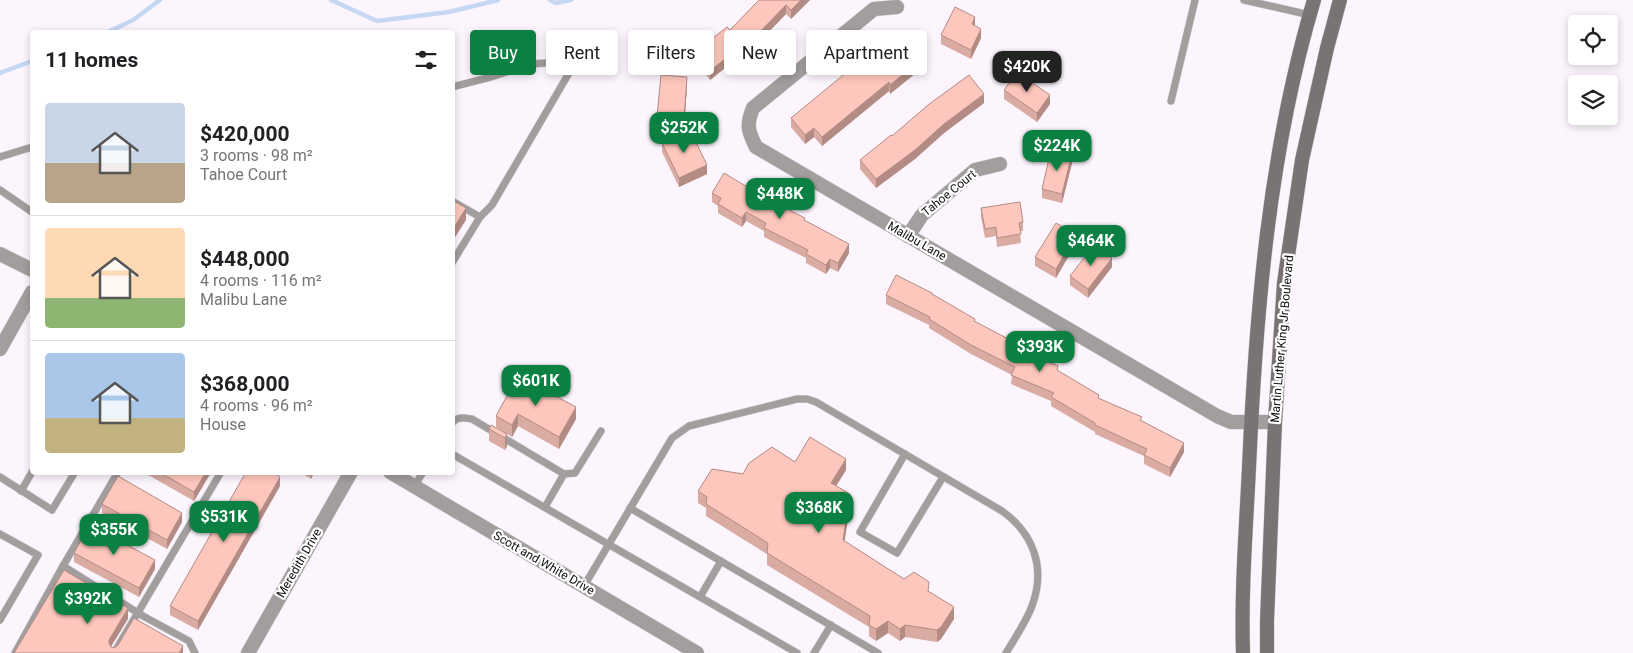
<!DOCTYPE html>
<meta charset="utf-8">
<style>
:root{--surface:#fff;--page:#f6f6f6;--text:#202124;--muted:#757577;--line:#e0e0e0;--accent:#0b8043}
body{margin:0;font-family:Roboto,sans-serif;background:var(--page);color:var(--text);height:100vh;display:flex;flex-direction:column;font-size:19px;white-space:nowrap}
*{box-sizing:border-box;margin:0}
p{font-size:16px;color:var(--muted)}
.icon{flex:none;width:28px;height:28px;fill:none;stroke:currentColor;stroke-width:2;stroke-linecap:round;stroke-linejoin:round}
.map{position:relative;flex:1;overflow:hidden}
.panel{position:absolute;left:30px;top:30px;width:425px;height:445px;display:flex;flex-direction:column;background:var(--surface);border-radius:5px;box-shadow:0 2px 8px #0003}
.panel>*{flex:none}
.hud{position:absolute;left:470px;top:30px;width:475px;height:45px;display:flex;gap:10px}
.fabs{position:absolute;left:1568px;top:15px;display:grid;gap:10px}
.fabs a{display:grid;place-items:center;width:50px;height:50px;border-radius:5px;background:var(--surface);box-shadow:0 2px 8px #0003;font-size:25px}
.price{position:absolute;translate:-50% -42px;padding:0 11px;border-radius:10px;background:var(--accent);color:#fff;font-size:16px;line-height:32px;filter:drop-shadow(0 1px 2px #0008)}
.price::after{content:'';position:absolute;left:50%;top:30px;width:15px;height:11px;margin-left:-8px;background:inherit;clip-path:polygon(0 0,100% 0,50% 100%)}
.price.current{background:#222;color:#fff}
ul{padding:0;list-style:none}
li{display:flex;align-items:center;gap:15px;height:125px;padding:0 15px}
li+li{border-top:1px solid var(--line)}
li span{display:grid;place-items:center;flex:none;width:140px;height:100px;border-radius:5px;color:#555}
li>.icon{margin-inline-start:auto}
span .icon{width:60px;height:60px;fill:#fffc;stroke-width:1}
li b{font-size:21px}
h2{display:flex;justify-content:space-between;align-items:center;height:60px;padding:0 15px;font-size:21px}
.tag{padding:0 18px;border-radius:5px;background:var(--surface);box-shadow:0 2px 8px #0003;font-size:18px;line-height:45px}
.tag.current{background:var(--accent);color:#fff}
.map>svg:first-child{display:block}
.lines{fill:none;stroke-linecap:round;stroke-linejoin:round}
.stream{stroke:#c6d7f3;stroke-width:4.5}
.service-casing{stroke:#d6d0d7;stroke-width:8}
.minor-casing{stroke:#d6d0d7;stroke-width:15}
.secondary-casing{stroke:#d6d0d7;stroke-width:15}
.service{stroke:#a39e9e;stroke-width:7}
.minor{stroke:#a39e9e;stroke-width:14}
.secondary{stroke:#7a7373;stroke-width:14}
.wall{fill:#daaba3}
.shaded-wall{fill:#b28b84}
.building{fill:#fec7bd;stroke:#b28b84}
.labels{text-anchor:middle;stroke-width:4.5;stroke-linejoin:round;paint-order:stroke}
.street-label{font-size:12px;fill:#0e0c0f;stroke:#fff}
</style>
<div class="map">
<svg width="1633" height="653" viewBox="0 0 1633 653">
<rect width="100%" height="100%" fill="#fcf5fd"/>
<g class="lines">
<g class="stream">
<path d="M 331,0 L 377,21 L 449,12 L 498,0"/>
<path d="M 550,0 L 556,3 L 571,0"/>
<path d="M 108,32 L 133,20 L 160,0"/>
<path d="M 0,73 L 32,61"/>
</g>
<g class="service-casing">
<g id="service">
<path d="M 1244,0 L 1310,15"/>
<path d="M 452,87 L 491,77 L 531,64 L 576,61 L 492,205 L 480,217"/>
<path d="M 1171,101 L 1195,0"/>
<path d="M 0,157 L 32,147"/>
<path d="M 0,190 L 32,212"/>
<path d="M 452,201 L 480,217 L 452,263"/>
<path d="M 1043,364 L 1064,327"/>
<path d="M 452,423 C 457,416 466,418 472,419 L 564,474"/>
<path d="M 452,454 L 797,653"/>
<path d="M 905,454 L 860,532 L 897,553 L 943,477"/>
<path d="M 0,477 L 52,510 L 75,472"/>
<path d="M 414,487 L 423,472"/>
<path d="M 21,491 L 32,472"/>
<path d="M 545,507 L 564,474 L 575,473 L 601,431"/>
<path d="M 630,508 L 878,653"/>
<path d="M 0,534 L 38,555 L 0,620"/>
<path d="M 63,566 L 118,472"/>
<path d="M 584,586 L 672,438 L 689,426 L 797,399 L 807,399 L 816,402 L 1002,511 C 1034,534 1046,568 1032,606 C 1026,622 1015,638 1006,653"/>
<path d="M 700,597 L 721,561"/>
<path d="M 15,653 L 63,566 L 143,616 L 189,641 L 195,653"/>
<path d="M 114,653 L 221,472"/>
<path d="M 814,653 L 831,625"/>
</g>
</g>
<g class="minor-casing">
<g id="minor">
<path d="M 897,7 L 874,9 L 753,108 C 746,125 748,131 756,147 L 1217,416 L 1231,422 L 1275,422"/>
<path d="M 908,236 L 922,215 L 975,170 L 1000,164"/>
<path d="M 0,254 L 32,270"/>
<path d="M 0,349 L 32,292"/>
<path d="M 390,472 L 697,653"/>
<path d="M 248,653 L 351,472"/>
</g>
</g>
<g class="secondary-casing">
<g id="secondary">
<path d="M 1243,653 C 1241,591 1246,529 1249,468 C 1256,311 1269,151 1314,0"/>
<path d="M 1267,653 L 1267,621 L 1275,422 L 1284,283 L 1302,160 L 1327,48 L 1340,0"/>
</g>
</g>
<use href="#service" class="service"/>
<use href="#minor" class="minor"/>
<use href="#secondary" class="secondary"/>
</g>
<g class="wall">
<path d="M 759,0 L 810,0 L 791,19 L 786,14 L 751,50 L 750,48 L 710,80 L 695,61 L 695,52 L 730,30 Z"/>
<path d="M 975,26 L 981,38 L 971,59 L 941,44 L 941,35 Z"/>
<path d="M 922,68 L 890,94 L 889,91 L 822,146 L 814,137 L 805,144 L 791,127 L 791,118 L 868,73 Z"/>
<path d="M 687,86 L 684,128 L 657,126 L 657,117 Z"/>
<path d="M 1004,90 L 1050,104 L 1037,122 L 1004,99 Z"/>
<path d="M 984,103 L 944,133 L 915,159 L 876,188 L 860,169 L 860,160 L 892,136 Z"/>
<path d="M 662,143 L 707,174 L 679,187 L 662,152 Z"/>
<path d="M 1072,163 L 1062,203 L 1042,198 L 1042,189 Z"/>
<path d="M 712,193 L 764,197 L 805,221 L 849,253 L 838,272 L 830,268 L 826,274 L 806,263 L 806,258 L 764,237 L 764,231 L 746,221 L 742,227 L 718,213 L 718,206 L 712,202 Z"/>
<path d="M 981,208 L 1023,222 L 1023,231 L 1020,231 L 1021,243 L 997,247 L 996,236 L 985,238 L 981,217 Z"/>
<path d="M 1076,243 L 1056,278 L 1035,266 L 1035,257 Z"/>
<path d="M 1112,267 L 1088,298 L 1070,285 L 1070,276 Z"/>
<path d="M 932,294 L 1016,348 L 1058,371 L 1099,398 L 1142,421 L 1184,452 L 1170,477 L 1144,464 L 1144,456 L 1095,434 L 1095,432 L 1051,406 L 1051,401 L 1011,384 L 1012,375 L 971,354 L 929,328 L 929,325 L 886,304 L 886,295 Z"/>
<path d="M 518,376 L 576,419 L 559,449 L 518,426 L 512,437 L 496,427 L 496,416 Z"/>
<path d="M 489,429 L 507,434 L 507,446 L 505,450 L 489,441 Z"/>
<path d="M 795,462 L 846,470 L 836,486 L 850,506 L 844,541 L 904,579 L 929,592 L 954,619 L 941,639 L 937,642 L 905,637 L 900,641 L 888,633 L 876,641 L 869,636 L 869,627 L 767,565 L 767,554 L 706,516 L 706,508 L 698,503 L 698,491 L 743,474 Z"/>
<path d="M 143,472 L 210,472 L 210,474 L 194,501 Z"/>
<path d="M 300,472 L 314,472 L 311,479 Z"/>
<path d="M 280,486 L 198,630 L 170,615 L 170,606 Z"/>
<path d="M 102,504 L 182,522 L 167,549 L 102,513 Z"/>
<path d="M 74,553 L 155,569 L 139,597 L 74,562 Z"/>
</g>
<g class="shaded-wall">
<path d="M 801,0 L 810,0 L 791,19 L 791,10 Z"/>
<path d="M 786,5 L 786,14 L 751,50 L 751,41 Z"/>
<path d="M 975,17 L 975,26 L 972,24 Z"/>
<path d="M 981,29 L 981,38 L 971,59 L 971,50 Z"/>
<path d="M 750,39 L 750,48 L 710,80 L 710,71 Z"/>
<path d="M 922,59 L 922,68 L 890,94 L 890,85 Z"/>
<path d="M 687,77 L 687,86 L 684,128 L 684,119 Z"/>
<path d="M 889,82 L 889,91 L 822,146 L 822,137 Z"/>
<path d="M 984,94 L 984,103 L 944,133 L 915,159 L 876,188 L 876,179 L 944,124 Z"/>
<path d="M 1050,95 L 1050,104 L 1037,122 L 1037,113 Z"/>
<path d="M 814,128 L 814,137 L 805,144 L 805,135 Z"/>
<path d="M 1072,154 L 1072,163 L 1062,203 L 1062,194 Z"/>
<path d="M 707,165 L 707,174 L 679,187 L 679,178 Z"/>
<path d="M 466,208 L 466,220 L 452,242 L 452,231 Z"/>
<path d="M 746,212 L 746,221 L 742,227 L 742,218 Z"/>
<path d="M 1076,234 L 1076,243 L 1056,278 L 1056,269 Z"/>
<path d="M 849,244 L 849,253 L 838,272 L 838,263 Z"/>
<path d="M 1112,258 L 1112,267 L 1088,298 L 1088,289 Z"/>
<path d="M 830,259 L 830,268 L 826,274 L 826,265 Z"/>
<path d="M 576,407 L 576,419 L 559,449 L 559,437 Z"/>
<path d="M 518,414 L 518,426 L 512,437 L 512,425 Z"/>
<path d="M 507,434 L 507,446 L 505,450 L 505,438 Z"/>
<path d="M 1184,443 L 1184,452 L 1170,477 L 1170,468 Z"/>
<path d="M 846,459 L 846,470 L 831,494 L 831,483 Z"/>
<path d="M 206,472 L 210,472 L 210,474 L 194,501 L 194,492 Z"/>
<path d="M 311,472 L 314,472 L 311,479 Z"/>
<path d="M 280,477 L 280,486 L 198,630 L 198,621 Z"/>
<path d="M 850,494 L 850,506 L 843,552 L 843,540 Z"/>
<path d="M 182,513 L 182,522 L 167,549 L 167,540 Z"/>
<path d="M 155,560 L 155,569 L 139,597 L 139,588 Z"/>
<path d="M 954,607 L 954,619 L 941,639 L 937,642 L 937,630 Z"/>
<path d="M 128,608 L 128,619 L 109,650 L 109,640 Z"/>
<path d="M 888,621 L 888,633 L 876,641 L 876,629 Z"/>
<path d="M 905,625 L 905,637 L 900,641 L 900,629 Z"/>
<path d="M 183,646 L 183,653 L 179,653 Z"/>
</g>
<g class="building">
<path d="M 759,0 L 801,0 L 791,10 L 786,5 L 751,41 L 750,39 L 710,71 L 695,52 L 727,27 L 730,30 Z"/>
<path d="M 955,7 L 975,17 L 972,24 L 981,29 L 971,50 L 941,35 Z"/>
<path d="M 907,41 L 922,59 L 890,85 L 889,82 L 822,137 L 814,128 L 805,135 L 791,118 L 859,62 L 868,73 Z"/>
<path d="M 1017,72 L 1050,95 L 1037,113 L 1004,90 Z"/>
<path d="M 661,75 L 687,77 L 684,119 L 657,117 Z"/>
<path d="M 969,75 L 984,94 L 944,124 L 915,150 L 876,179 L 860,160 L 891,135 L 892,136 L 928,105 Z"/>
<path d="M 690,130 L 707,165 L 679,178 L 662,143 Z"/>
<path d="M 1051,150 L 1072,154 L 1062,194 L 1042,189 Z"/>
<path d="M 724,173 L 764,197 L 805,218 L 804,220 L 849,244 L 838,263 L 830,259 L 826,265 L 806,254 L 808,250 L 764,228 L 766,223 L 746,212 L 742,218 L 718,204 L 721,198 L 712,193 Z"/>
<path d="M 452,200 L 466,208 L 452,231 Z"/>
<path d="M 1020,202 L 1023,222 L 1019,223 L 1021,234 L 997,238 L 996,227 L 985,229 L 981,208 Z"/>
<path d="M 1056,223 L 1076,234 L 1056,269 L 1035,257 Z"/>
<path d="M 1094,245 L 1112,258 L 1088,289 L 1070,276 Z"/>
<path d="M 896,275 L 932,293 L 932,294 L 975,319 L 974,321 L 1016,343 L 1014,347 L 1058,366 L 1057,370 L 1099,395 L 1098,398 L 1142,417 L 1140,420 L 1184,443 L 1170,468 L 1144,455 L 1147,449 L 1095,425 L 1095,423 L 1051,397 L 1054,393 L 1011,375 L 1015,367 L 971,345 L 929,319 L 930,317 L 886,295 Z"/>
<path d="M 518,376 L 576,407 L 559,437 L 518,414 L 512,425 L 496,416 Z"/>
<path d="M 491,425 L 507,434 L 505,438 L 489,429 Z"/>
<path d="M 810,437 L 846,459 L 831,483 L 850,494 L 843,540 L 904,579 L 914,572 L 929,582 L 928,591 L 954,607 L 941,627 L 937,630 L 905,625 L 900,629 L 888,621 L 876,629 L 869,625 L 870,616 L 767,553 L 768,543 L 706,504 L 707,497 L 698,491 L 712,469 L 743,474 L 749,463 L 772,447 L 795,462 Z"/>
<path d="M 159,472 L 206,472 L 194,492 Z"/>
<path d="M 246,472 L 272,472 L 280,477 L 198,621 L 170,606 Z"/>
<path d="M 118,476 L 182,513 L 167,540 L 102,504 Z"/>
<path d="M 90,525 L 155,560 L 139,588 L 74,553 Z"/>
<path d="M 64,570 L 128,608 L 109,640 L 109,643 L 111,647 L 114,648 L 118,645 L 134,618 L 183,646 L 179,653 L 14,653 Z"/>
</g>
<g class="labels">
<g class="street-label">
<text transform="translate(949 193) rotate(-39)" y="4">Tahoe Court</text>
<text transform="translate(917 241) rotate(30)" y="4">Malibu Lane</text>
<text transform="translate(1282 339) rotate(-85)" y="4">Martin Luther King Jr Boulevard</text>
<text transform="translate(299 563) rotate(-60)" y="4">Meredith Drive</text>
<text transform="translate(544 563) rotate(30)" y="4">Scott and White Drive</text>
</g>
</g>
</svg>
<div class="fabs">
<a><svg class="icon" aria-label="locate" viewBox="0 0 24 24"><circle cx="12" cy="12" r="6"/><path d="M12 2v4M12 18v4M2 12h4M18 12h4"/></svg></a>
<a><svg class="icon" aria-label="layers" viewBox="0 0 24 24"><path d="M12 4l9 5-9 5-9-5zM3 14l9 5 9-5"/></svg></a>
</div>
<b class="price current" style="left:1027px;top:93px">$420K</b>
<b class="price" style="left:684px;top:154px">$252K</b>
<b class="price" style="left:1057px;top:172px">$224K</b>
<b class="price" style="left:780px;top:220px">$448K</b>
<b class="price" style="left:1091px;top:267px">$464K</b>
<b class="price" style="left:1040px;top:373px">$393K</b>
<b class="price" style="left:536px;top:407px">$601K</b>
<b class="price" style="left:819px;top:534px">$368K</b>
<b class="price" style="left:224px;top:543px">$531K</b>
<b class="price" style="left:114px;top:556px">$355K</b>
<b class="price" style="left:88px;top:625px">$392K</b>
<div class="hud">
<a class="tag current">Buy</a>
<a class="tag">Rent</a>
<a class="tag">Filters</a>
<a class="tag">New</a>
<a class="tag">Apartment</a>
</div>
<section class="panel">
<h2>11 homes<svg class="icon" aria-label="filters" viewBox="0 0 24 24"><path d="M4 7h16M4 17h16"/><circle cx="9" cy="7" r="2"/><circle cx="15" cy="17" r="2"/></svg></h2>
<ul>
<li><span style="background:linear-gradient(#c9d6e8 60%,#b9a48a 0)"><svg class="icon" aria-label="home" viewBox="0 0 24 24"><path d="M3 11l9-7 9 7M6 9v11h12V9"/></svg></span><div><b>$420,000</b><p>3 rooms · 98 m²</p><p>Tahoe Court</p></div></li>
<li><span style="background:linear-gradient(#ffd9b3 70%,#8fb573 0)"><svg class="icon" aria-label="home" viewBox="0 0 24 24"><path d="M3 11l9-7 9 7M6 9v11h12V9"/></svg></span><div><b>$448,000</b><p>4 rooms · 116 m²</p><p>Malibu Lane</p></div></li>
<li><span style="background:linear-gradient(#a9c7e8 65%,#c2b280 0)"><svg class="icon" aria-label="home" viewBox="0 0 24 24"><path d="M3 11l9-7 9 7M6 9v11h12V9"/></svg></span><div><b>$368,000</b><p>4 rooms · 96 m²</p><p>House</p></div></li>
</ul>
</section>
</div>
